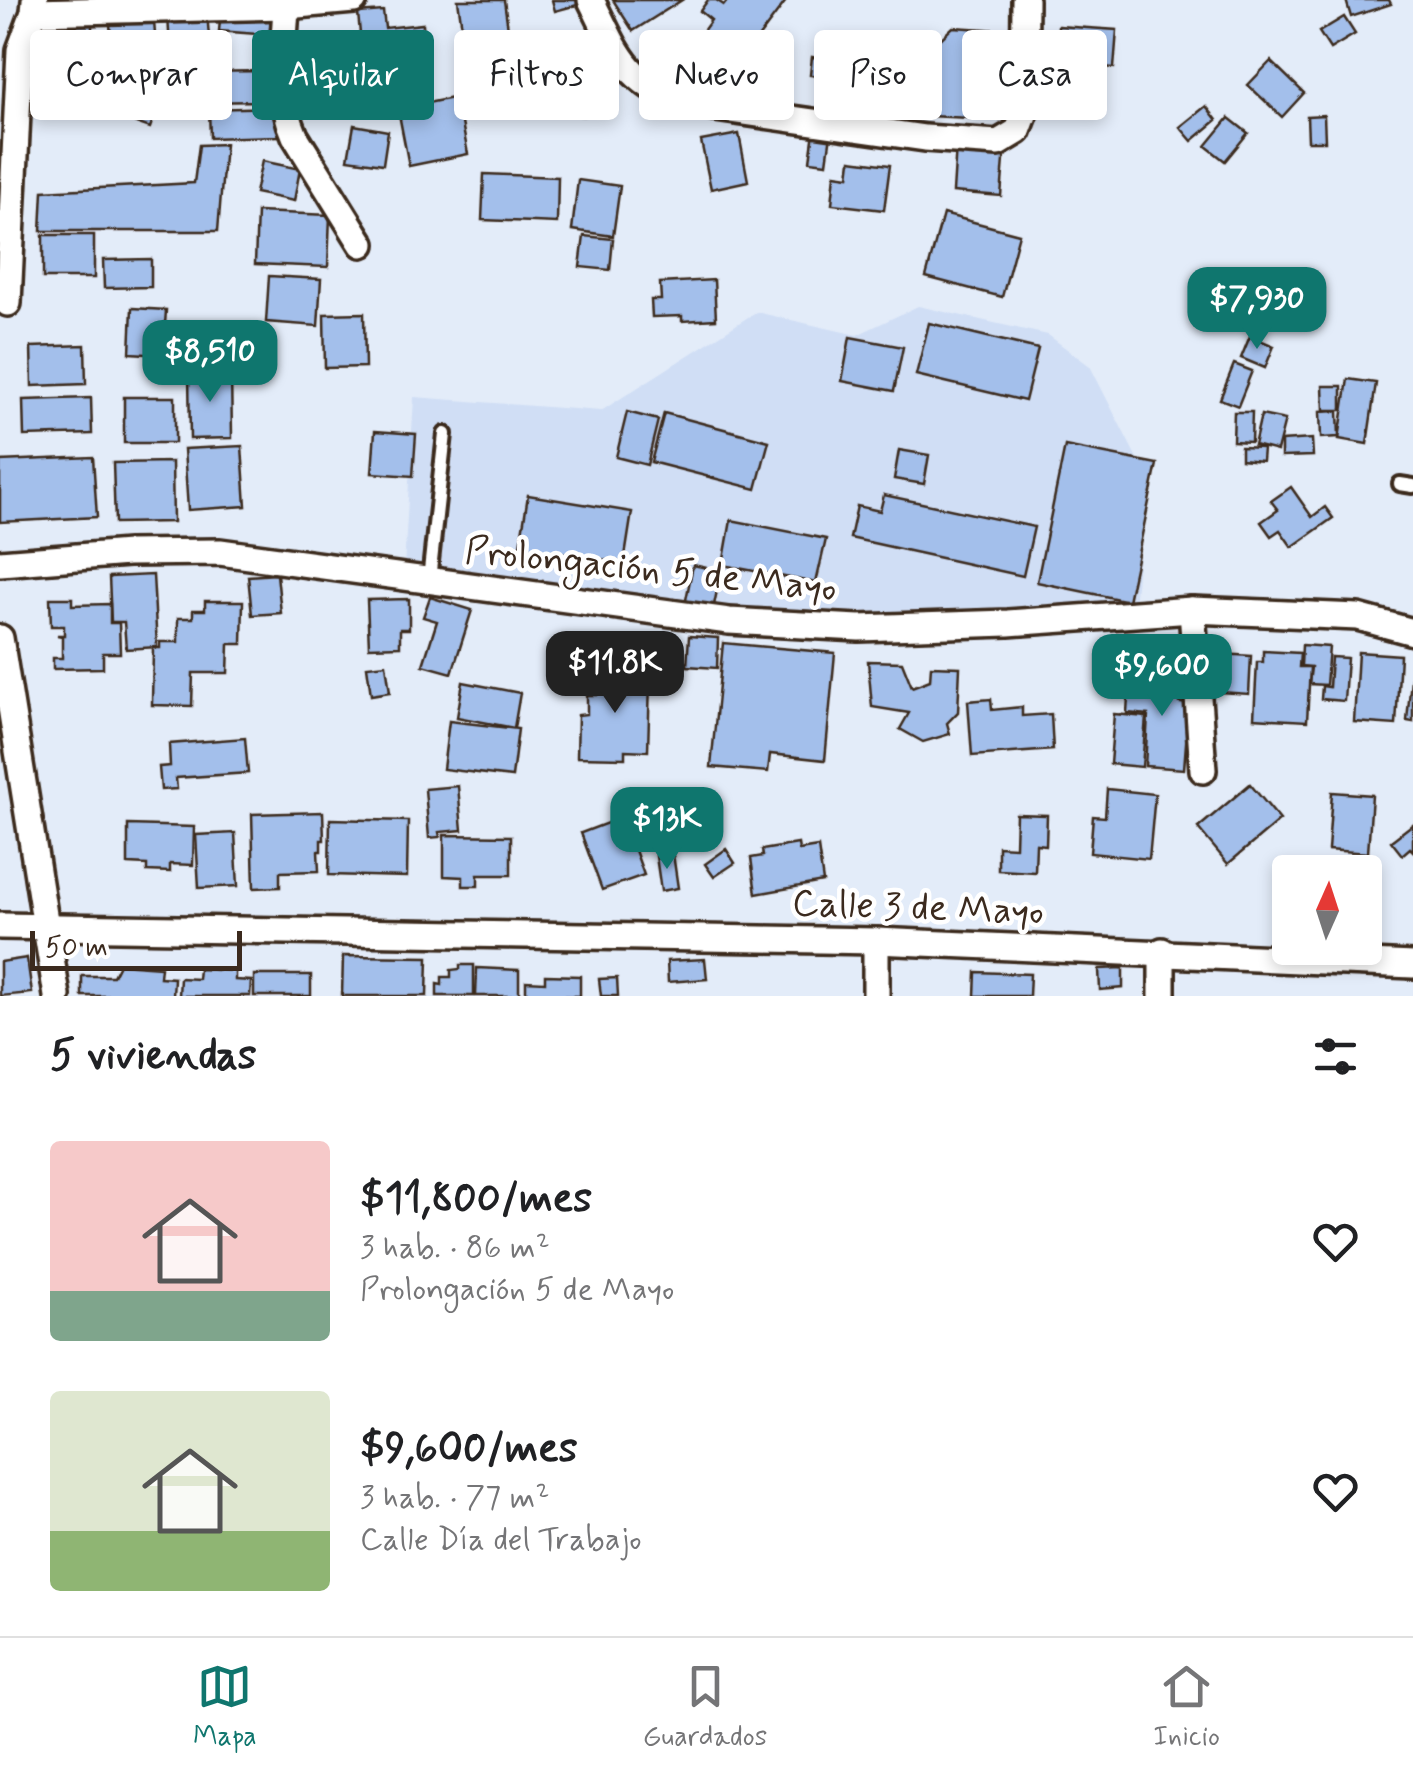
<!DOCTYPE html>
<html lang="es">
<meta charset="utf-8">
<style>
:root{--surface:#fff;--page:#f6f6f6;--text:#202124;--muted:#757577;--line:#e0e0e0;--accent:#0f766e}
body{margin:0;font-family:Mynerve,sans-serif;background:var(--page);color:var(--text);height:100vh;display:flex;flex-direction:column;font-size:38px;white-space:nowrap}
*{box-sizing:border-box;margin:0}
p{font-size:32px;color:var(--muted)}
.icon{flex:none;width:55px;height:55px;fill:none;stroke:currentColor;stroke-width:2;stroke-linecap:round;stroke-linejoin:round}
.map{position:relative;height:996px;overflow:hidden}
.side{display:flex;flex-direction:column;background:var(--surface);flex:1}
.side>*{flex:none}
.guide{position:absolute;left:30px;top:30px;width:1355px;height:90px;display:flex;gap:20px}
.needle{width:65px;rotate:3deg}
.tools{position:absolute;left:1272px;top:855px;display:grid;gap:20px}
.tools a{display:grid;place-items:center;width:110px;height:110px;border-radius:10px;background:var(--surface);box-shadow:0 5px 15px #0003;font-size:50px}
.scale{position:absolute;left:30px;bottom:25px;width:212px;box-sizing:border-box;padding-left:10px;border:5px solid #3b2a1e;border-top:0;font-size:28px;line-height:35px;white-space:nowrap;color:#3b2a1e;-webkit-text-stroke:8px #fff;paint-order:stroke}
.price{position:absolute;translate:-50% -85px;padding:0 22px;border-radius:20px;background:var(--accent);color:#fff;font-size:32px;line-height:65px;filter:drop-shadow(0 2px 5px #0008)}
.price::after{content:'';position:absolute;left:50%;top:60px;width:30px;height:22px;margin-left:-15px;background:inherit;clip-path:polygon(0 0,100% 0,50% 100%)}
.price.selected{background:#222;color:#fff}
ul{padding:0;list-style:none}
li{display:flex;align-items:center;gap:30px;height:250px;padding:0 50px}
li span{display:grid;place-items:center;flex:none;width:280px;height:200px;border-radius:10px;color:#555}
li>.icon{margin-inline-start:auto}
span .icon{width:120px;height:120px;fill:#fffc;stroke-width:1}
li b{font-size:42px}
h2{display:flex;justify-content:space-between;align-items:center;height:120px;padding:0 50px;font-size:42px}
.chip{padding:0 35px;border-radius:10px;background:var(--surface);box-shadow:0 5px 15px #0003;font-size:35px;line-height:90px}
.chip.selected{background:var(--accent);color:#fff}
.tabs{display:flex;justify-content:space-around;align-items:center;height:140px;border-top:2px solid var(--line);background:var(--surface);font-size:28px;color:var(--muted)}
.tabs a{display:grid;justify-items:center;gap:5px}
.tabs .selected{color:var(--accent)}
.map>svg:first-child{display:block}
.built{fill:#d0def5}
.building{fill:#a3bfeb;stroke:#3b2a1e;stroke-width:2.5}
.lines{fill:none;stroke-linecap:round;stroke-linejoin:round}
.service-casing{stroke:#3b2a1e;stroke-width:20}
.minor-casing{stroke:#3b2a1e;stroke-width:32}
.service{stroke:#fff;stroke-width:12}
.minor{stroke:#fff;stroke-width:25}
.labels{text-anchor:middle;stroke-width:9;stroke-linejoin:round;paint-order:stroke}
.street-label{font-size:38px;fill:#3b2a1e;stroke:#fff}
</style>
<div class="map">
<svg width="1413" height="996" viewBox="0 0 1413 996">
<rect width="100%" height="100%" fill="#e3ecf9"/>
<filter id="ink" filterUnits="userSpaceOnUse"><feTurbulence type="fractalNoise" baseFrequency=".01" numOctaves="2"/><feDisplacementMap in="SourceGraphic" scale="20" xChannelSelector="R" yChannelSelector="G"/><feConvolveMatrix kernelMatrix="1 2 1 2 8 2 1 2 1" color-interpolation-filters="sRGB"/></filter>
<g filter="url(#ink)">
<path class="built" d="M 918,306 L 1048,335 L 1090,366 L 1146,476 L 1134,607 L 838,619 L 725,612 L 404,568 L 414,397 L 601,411 L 756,312 L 857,335 Z"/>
<g class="building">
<path d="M 458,0 L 504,0 L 509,36 L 464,42 Z"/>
<path d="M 552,0 L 584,0 L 585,3 L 555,11 Z"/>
<path d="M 613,0 L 682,0 L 633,31 Z"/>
<path d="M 708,0 L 716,0 L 724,5 L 728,0 L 786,1 L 746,54 L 731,42 L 721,55 L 698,38 L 711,20 L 700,11 Z"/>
<path d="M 1346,0 L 1389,0 L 1391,4 L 1351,17 Z"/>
<path d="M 221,9 L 273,13 L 271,35 L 219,31 Z"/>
<path d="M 383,11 L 385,28 L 423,24 L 426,58 L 363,65 L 358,13 Z"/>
<path d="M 207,13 L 211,60 L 171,64 L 168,16 Z"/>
<path d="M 1344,17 L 1355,34 L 1330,49 L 1319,32 Z"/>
<path d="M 154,21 L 156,48 L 112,52 L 110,24 Z"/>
<rect x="46" y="22" width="46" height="40"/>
<path d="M 1058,26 L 1117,30 L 1114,68 L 1055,63 Z"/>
<path d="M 953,27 L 1016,31 L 1011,120 L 929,116 L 933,46 Z"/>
<path d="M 306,36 L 352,46 L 344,80 L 298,70 Z"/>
<path d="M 529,42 L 559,43 L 558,71 L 586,71 L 584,116 L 527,114 Z"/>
<path d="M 521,51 L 524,91 L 470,96 L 466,55 Z"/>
<path d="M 812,57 L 837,61 L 834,78 L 810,75 Z"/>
<path d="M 1271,61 L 1304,93 L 1282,117 L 1248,85 Z"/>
<path d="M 268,71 L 268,101 L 197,102 L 197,72 Z"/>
<path d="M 109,72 L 163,91 L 150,128 L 96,109 Z"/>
<path d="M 457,97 L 468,154 L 409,166 L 398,109 Z"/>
<path d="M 1206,106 L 1217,120 L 1192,141 L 1180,127 Z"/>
<path d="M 278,107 L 279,136 L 210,138 L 209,109 Z"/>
<path d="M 1324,115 L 1325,141 L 1308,141 L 1307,116 Z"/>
<path d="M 1229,118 L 1248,133 L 1225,161 L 1206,146 Z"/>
<path d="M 815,124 L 832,127 L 827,163 L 810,161 Z"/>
<path d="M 354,125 L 388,131 L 383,164 L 348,159 Z"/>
<path d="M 739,134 L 748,181 L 711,189 L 701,141 Z"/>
<path d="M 225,144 L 218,231 L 41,231 L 43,191 L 194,183 L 199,145 Z"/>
<path d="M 956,145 L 1005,148 L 1001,196 L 953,192 Z"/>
<path d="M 851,160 L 890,165 L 884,210 L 832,204 L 835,174 L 849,176 Z"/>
<path d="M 262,161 L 300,169 L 294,201 L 255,193 Z"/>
<path d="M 484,174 L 558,177 L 557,223 L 482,220 Z"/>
<path d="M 578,180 L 620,186 L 613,236 L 572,230 Z"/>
<path d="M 257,212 L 330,215 L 328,267 L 255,264 Z"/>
<path d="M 943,214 L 1019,234 L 1002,297 L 926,277 Z"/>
<rect x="43" y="235" width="51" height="43"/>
<path d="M 584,236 L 613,239 L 610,270 L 580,267 Z"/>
<path d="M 151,259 L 151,287 L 104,288 L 103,260 Z"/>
<path d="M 269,276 L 321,279 L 318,326 L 266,322 Z"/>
<path d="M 714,280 L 716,319 L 682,321 L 682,316 L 652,317 L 651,300 L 661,300 L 660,283 Z"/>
<path d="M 132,308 L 166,310 L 163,355 L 130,353 Z"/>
<path d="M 364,313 L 365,367 L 325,368 L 324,314 Z"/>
<path d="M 929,323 L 1038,349 L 1025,401 L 916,375 Z"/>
<path d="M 1250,336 L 1274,346 L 1265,368 L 1241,358 Z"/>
<path d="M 850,337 L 903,347 L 894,391 L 842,381 Z"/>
<path d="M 85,345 L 86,384 L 32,386 L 31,347 Z"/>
<path d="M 1234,364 L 1252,371 L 1238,406 L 1220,399 Z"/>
<path d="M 231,371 L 232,438 L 190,439 L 189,372 Z"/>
<path d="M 1348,379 L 1376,383 L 1367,444 L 1339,439 Z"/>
<path d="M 1323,386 L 1342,386 L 1342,410 L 1324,410 Z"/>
<rect x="124" y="397" width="51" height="46"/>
<path d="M 91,398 L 92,434 L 24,436 L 23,400 Z"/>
<path d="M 1338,411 L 1339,437 L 1321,438 L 1320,412 Z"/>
<path d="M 627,412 L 658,420 L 647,465 L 616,457 Z"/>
<path d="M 1234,412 L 1252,412 L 1251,442 L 1233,441 Z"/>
<path d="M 664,413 L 769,441 L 756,489 L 651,462 Z"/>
<path d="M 1261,415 L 1285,420 L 1277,451 L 1254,445 Z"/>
<path d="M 375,431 L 416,434 L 413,476 L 372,473 Z"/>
<path d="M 1312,439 L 1313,456 L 1281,457 L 1281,441 Z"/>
<path d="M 242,446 L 246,506 L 188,510 L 184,449 Z"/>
<path d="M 1065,446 L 1157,464 L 1128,601 L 1037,582 Z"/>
<path d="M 1241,447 L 1263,448 L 1262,461 L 1241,459 Z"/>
<path d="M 899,450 L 929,455 L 924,484 L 894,479 Z"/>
<path d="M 93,457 L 97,517 L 0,522 L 0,461 Z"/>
<path d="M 172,462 L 173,522 L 115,523 L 113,463 Z"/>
<path d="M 1291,487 L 1312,517 L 1325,507 L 1333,518 L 1292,547 L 1280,530 L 1271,536 L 1261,522 L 1278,510 L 1271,501 Z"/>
<path d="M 528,495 L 632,512 L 624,563 L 520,546 Z"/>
<path d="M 884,495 L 1034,527 L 1023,576 L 850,538 L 857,506 L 880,511 Z"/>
<path d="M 731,520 L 826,539 L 816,583 L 723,565 Z"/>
<path d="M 693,565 L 721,571 L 713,610 L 685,605 Z"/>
<path d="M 277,574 L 281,613 L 252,615 L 248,576 Z"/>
<path d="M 153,575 L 157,647 L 126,649 L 124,622 L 111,622 L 109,577 Z"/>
<path d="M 430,597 L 472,610 L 452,673 L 423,665 L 437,621 L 423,617 Z"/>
<path d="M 50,598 L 72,598 L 72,605 L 110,604 L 110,623 L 119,623 L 120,653 L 103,653 L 103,668 L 53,669 L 53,658 L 62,658 L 62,636 L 57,635 L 64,635 L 64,626 L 51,626 Z"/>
<path d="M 409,599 L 409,629 L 400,629 L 400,646 L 369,647 L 367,600 Z"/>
<path d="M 205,601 L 243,601 L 242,644 L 229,644 L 228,673 L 193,673 L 192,706 L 152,705 L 153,648 L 160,648 L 160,642 L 178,642 L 178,618 L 193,618 L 193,610 L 205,610 Z"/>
<path d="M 689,636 L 718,638 L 717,668 L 687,666 Z"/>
<path d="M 723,643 L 835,653 L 825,760 L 770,754 L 768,772 L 711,767 Z"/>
<path d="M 1302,645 L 1329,647 L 1326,685 L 1309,684 L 1311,667 L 1301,666 Z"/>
<path d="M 1263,651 L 1300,653 L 1299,667 L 1310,667 L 1307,721 L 1254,718 L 1257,662 L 1263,662 Z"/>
<path d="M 1358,652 L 1400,655 L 1396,725 L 1354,722 Z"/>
<path d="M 1222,654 L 1251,656 L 1249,694 L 1220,692 Z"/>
<path d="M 598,655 L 614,656 L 613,679 L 650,680 L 648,751 L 625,750 L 625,758 L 577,757 L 578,715 L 587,714 L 587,695 L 597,695 Z"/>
<path d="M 1331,657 L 1347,658 L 1344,701 L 1321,699 L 1322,686 L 1329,687 Z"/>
<path d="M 868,661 L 902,662 L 912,687 L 930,680 L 931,666 L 960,667 L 958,712 L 947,723 L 950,734 L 923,742 L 900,729 L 909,713 L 872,707 Z"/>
<path d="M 386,664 L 390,692 L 371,695 L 367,666 Z"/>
<path d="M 1167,667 L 1182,668 L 1180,703 L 1189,704 L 1184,769 L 1145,766 L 1148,715 L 1127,713 L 1129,680 L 1166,682 Z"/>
<path d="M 1411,679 L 1413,679 L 1413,722 L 1407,721 Z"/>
<path d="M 463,682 L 520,693 L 514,728 L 457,717 Z"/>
<path d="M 991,699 L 992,710 L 1022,707 L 1022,716 L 1051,714 L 1053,750 L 972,756 L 968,701 Z"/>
<path d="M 1114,714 L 1146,717 L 1142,767 L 1110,764 Z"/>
<path d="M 449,721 L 518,729 L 512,777 L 443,769 Z"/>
<path d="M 245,738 L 248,773 L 176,778 L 177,789 L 161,790 L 159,767 L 170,766 L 169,744 Z"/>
<path d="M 1250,784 L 1280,820 L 1228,864 L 1198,828 Z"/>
<path d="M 458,786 L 462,830 L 439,832 L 440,837 L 429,838 L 425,789 Z"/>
<path d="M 1107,789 L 1155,794 L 1149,859 L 1090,853 L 1093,816 L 1105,817 Z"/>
<path d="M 1332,792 L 1372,795 L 1368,853 L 1328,850 Z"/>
<path d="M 323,812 L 324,840 L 321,840 L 321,851 L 318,851 L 319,871 L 280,872 L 280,887 L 254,888 L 252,814 Z"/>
<path d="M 1016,814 L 1047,815 L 1046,845 L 1036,844 L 1035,872 L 998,870 L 998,846 L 1015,847 Z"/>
<path d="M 623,817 L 644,875 L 602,890 L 581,833 Z"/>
<path d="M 330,819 L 408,821 L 407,877 L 329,875 Z"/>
<path d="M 1413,824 L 1413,851 L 1410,848 L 1402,855 L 1391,841 Z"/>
<path d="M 128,825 L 194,827 L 193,865 L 170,864 L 170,872 L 147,871 L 147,865 L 128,864 Z"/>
<path d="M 235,833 L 238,886 L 199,888 L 196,835 Z"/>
<path d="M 444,835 L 511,836 L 511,875 L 478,875 L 478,886 L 463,886 L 463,877 L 444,876 Z"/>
<path d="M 798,844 L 799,850 L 818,847 L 823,882 L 756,894 L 751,858 L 763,856 L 762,850 Z"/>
<path d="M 726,849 L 735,863 L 714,877 L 705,864 Z"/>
<path d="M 673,854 L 678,888 L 661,891 L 656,856 Z"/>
<path d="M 343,956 L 428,957 L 427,996 L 342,996 Z"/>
<path d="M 27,958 L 32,993 L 0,996 L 0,962 Z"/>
<path d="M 705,959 L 707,979 L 668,982 L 667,961 Z"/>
<path d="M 119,964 L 161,967 L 160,977 L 174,978 L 173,996 L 82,996 L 82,976 L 113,976 Z"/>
<path d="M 460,965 L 474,965 L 474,996 L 437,996 L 437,984 L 442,985 L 442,977 L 451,977 L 451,970 L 460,969 Z"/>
<path d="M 477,968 L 519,970 L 519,996 L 476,996 Z"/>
<path d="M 1123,968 L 1123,988 L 1100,990 L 1099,969 Z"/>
<path d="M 199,969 L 235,971 L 235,980 L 251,981 L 250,996 L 179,996 L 180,978 L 198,979 Z"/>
<path d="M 976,972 L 1030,974 L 1029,996 L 975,996 Z"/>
<rect x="254" y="975" width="57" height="21"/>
<path d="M 545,975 L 580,976 L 580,996 L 526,996 L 526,981 L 545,982 Z"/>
<path d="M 617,978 L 618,996 L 601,996 L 599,979 Z"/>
</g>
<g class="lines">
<g class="service-casing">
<g id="service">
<path d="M 1400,484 L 1413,486"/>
<path d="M 429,580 L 445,434"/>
</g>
</g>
<g class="minor-casing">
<g id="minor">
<path d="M 591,0 C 618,54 623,77 681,103 L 925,138 L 998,143 L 1018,131 L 1024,115 L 1025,0"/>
<path d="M 286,6 C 284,52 276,93 295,136 L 362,244"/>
<path d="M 34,12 L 286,6 L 354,0"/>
<path d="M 8,303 L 20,50 L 34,12 L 35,0"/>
<path d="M 0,563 L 128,553 L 220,552 L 729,621 L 859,628 L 1008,623 L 1192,610 L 1358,617 L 1413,632"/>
<path d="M 1192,610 L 1203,770"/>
<path d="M 0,638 L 57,996"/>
<path d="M 0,926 L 876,941 L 1413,965"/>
<path d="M 876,941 L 876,996"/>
<path d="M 1162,951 L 1162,996"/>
</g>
</g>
<use href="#service" class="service"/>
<use href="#minor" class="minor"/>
</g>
</g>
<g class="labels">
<g class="street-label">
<text transform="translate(651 568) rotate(6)" y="13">Prolongación 5 de Mayo</text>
<text transform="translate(918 906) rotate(2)" y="13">Calle 3 de Mayo</text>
</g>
</g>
</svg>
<div class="tools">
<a><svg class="needle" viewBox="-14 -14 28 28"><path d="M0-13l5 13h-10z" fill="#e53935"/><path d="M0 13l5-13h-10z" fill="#757577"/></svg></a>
</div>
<div class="scale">50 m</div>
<b class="price" style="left:1257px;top:352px">$7,930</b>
<b class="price" style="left:210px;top:405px">$8,510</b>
<b class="price selected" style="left:615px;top:716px">$11.8K</b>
<b class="price" style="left:1162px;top:719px">$9,600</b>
<b class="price" style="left:667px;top:872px">$13K</b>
<div class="guide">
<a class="chip">Comprar</a>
<a class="chip selected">Alquilar</a>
<a class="chip">Filtros</a>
<a class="chip">Nuevo</a>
<a class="chip">Piso</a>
<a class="chip">Casa</a>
</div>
</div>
<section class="side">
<h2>5 viviendas<svg class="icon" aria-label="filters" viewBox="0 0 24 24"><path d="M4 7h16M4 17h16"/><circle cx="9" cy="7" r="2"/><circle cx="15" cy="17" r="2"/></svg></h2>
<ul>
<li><span style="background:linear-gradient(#f6c9c9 75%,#7fa58c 0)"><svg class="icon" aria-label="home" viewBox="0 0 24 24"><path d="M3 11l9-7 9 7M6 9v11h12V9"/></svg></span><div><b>$11,800/mes</b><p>3 hab. · 86 m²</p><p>Prolongación 5 de Mayo</p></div><svg class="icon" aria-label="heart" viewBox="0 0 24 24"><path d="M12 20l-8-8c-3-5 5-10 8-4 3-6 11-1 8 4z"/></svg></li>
<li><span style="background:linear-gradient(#dfe7d0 70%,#8fb573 0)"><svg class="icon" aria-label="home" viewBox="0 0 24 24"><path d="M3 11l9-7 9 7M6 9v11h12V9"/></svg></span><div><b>$9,600/mes</b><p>3 hab. · 77 m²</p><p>Calle Día del Trabajo</p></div><svg class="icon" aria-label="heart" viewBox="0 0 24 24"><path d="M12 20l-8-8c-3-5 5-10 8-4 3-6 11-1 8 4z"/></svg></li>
</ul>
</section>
<nav class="tabs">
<a class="selected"><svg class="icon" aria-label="map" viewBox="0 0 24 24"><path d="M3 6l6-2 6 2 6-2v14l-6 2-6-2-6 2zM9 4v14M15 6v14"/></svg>Mapa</a>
<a><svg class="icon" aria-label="saved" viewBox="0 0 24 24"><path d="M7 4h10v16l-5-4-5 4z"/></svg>Guardados</a>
<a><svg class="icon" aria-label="home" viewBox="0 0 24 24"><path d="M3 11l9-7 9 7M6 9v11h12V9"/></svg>Inicio</a>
</nav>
